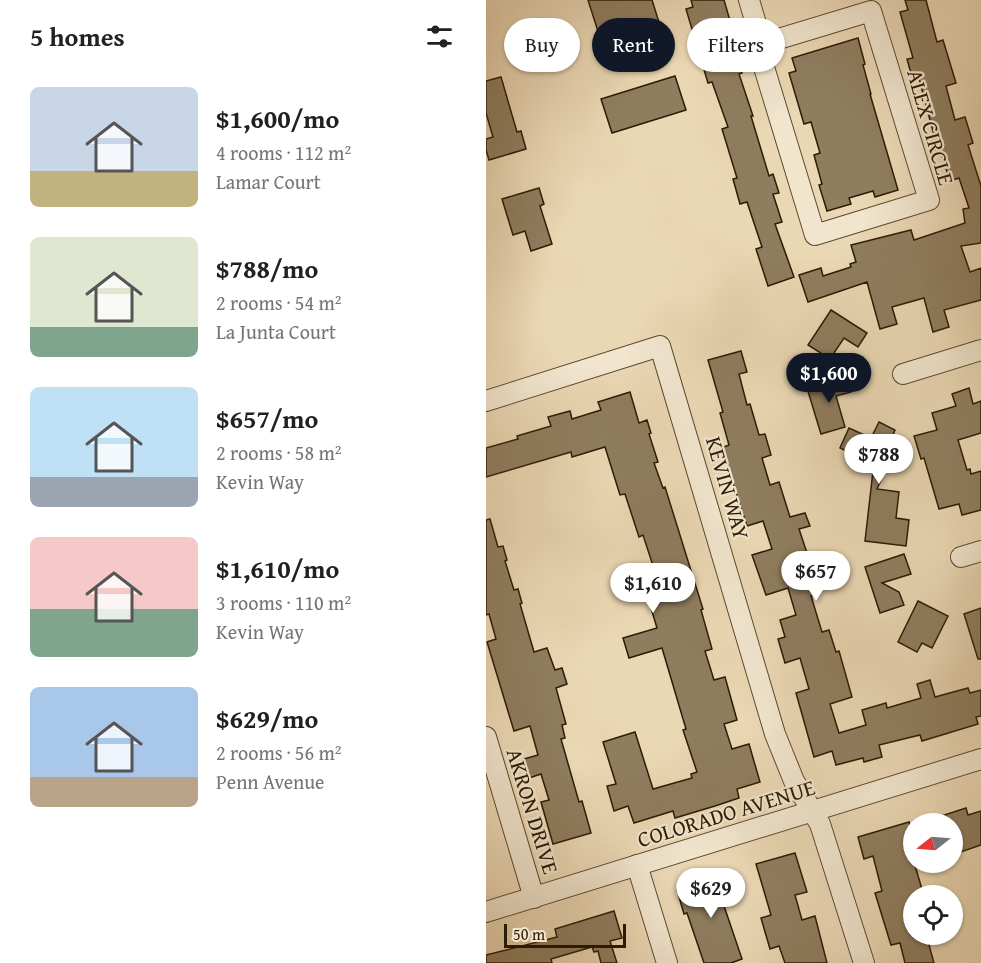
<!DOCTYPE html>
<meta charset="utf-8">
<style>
:root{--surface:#fff;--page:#f2f2f2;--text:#202124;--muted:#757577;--accent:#111827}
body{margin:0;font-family:"Gentium Book Plus",serif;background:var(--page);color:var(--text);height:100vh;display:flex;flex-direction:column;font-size:22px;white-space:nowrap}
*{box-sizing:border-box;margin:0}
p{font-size:20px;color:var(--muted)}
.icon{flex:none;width:33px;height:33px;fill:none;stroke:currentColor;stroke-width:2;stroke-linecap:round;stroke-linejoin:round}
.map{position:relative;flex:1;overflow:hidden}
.drawer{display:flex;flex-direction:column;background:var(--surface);width:486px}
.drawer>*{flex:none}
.banner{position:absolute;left:18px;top:18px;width:387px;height:54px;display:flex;gap:12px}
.needle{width:39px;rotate:253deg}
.tools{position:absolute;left:417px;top:813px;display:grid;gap:12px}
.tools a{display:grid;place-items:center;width:60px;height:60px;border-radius:50%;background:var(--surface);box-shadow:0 2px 4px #0004;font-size:30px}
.scale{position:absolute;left:18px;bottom:15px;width:122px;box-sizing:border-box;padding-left:6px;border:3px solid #2d1b03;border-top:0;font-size:16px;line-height:21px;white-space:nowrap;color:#2d1b03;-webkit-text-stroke:4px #f1e5ce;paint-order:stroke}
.price{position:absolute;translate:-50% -51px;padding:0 14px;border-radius:21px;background:#fff;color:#222;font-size:20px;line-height:39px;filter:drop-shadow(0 2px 3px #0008)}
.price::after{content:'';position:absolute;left:50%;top:36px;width:18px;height:14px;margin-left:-9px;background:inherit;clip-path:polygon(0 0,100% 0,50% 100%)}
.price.on{background:var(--accent);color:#fff}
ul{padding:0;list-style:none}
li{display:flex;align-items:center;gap:18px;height:150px;padding:0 30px}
li span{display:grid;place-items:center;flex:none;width:168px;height:120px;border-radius:9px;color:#555}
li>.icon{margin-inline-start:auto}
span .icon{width:72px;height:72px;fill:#fffc;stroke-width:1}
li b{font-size:26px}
h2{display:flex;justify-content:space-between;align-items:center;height:72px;padding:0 30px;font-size:26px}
.tag{padding:0 21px;border-radius:27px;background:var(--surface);box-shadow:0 2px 4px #0004;font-size:21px;line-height:54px}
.tag.on{background:var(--accent);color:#fff}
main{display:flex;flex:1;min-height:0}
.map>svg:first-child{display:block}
.building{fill:#8f7d5f;stroke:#2d1b03;stroke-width:1.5}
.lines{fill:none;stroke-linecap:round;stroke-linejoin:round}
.minor-casing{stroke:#5c4a2f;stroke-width:22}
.minor{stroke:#f1e5ce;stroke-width:20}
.labels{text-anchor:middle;stroke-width:4.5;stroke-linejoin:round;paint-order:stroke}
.street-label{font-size:22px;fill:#2d1b03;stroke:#f1e5ce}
</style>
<main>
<section class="drawer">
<h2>5 homes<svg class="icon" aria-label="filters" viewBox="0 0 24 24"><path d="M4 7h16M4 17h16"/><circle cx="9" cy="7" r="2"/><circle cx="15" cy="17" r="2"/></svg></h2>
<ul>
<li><span style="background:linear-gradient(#c9d6e8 70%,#c2b280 0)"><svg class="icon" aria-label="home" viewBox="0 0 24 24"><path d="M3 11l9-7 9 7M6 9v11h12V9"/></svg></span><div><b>$1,600/mo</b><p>4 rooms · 112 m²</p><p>Lamar Court</p></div></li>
<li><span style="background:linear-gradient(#dfe7d0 75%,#7fa58c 0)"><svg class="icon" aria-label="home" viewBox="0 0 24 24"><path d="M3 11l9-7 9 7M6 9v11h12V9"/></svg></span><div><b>$788/mo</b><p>2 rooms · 54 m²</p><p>La Junta Court</p></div></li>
<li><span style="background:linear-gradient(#bfe0f5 75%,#9aa5b1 0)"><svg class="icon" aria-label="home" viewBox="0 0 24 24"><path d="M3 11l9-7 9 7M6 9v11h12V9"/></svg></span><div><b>$657/mo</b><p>2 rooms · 58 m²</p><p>Kevin Way</p></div></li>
<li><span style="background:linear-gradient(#f6c9c9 60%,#7fa58c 0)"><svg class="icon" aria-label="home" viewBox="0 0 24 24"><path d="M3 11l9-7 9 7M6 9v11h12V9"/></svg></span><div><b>$1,610/mo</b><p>3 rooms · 110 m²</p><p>Kevin Way</p></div></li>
<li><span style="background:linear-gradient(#a9c7e8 75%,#b9a48a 0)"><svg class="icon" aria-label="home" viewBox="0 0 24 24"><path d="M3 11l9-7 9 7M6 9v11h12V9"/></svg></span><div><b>$629/mo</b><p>2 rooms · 56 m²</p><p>Penn Avenue</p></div></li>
</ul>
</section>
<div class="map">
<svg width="495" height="963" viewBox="0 0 495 963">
<rect width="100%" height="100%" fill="#ead7b3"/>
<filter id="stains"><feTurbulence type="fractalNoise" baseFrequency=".00333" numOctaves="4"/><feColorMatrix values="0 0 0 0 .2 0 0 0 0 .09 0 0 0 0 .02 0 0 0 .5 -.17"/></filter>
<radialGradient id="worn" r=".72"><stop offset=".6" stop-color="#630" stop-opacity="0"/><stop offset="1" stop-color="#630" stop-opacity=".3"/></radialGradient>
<g class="building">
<path d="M 102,0 L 166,0 L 182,51 L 124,69 Z"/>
<path d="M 205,0 L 238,0 L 247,31 L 244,31 L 256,73 L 253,74 L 267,116 L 265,116 L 283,176 L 287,174 L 293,193 L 287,194 L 296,222 L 289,224 L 308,277 L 282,286 L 270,249 L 276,247 L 261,202 L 254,204 L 247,179 L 251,178 L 236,129 L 242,127 L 226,82 L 222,83 L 200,9 L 207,7 Z"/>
<path d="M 419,0 L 440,0 L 451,42 L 457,40 L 470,83 L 460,86 L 469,120 L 479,117 L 487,143 L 482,145 L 495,186 L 495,243 L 475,246 L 484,272 L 495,268 L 495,300 L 458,310 L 463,327 L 447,332 L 438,298 L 406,307 L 411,324 L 394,329 L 381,282 L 322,302 L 313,275 L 335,268 L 337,276 L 365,267 L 364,264 L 370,262 L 365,245 L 425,230 L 428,240 L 479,223 L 477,209 L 483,208 L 473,178 L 464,181 L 455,153 L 450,155 L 444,136 L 448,135 L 432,75 L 426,77 L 421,59 L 427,58 L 414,12 L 422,10 Z"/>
<path d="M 372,38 L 379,64 L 377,65 L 385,94 L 384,94 L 412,190 L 389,197 L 387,191 L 363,198 L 365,204 L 341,211 L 333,185 L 336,184 L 328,155 L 334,153 L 325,122 L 318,124 L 303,73 L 310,71 L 306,58 Z"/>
<path d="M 189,76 L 200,110 L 126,133 L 115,99 Z"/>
<path d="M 15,77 L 31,132 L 35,131 L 40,149 L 3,160 L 0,150 L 0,139 L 7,137 L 0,113 L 0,81 Z"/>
<path d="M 53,188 L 58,204 L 54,206 L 66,244 L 45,251 L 39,231 L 27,235 L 16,199 Z"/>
<path d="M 345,310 L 381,333 L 372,347 L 358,338 L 344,359 L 322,345 Z"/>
<path d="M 255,351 L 261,372 L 253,374 L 261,405 L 264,404 L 273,435 L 279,434 L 285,455 L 276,458 L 284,485 L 293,482 L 304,517 L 319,513 L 324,526 L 313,529 L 324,562 L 332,559 L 336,572 L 326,576 L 332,594 L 325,596 L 336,632 L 343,630 L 350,652 L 353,651 L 366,697 L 344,704 L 353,733 L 380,725 L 376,710 L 400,703 L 401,708 L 435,698 L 431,684 L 444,680 L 449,697 L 482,688 L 484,693 L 495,690 L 495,716 L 490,717 L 492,724 L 436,741 L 434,735 L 393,745 L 396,757 L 378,762 L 377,758 L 350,765 L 346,751 L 328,757 L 310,693 L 323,689 L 314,658 L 299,663 L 292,639 L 299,637 L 294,620 L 310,615 L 302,588 L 280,595 L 266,555 L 286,549 L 277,521 L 261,526 L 235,448 L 243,445 L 234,413 L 237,412 L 222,360 Z"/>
<path d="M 360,376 L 365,392 L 350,396 L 359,427 L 335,434 L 321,388 Z"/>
<path d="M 483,388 L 487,404 L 495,401 L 495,433 L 472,440 L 481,470 L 484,469 L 485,474 L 495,471 L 495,510 L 476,515 L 473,504 L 453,509 L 438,458 L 435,459 L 428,436 L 451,430 L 446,413 L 470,406 L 466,394 Z"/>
<path d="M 144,392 L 153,423 L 161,420 L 165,433 L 163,434 L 172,462 L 168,463 L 177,488 L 179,487 L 217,609 L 215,610 L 226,649 L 219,651 L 228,680 L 239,677 L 251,720 L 238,724 L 246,749 L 263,744 L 274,782 L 251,789 L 253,798 L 229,806 L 189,818 L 187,811 L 148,823 L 142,806 L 128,811 L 121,786 L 130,784 L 117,742 L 149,732 L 167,789 L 206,778 L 205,774 L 211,772 L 197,730 L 200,729 L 176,648 L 143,658 L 137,638 L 171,628 L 158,585 L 172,581 L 157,535 L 153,537 L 139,494 L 134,495 L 119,447 L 86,457 L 85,452 L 0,477 L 0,448 L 32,439 L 31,436 L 65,426 L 62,417 L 84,411 L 86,419 L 115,410 L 112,402 Z"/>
<path d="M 393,422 L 409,430 L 403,444 L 413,441 L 391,489 L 413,492 L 410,518 L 423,520 L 420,546 L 379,541 L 387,471 L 373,465 L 375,458 L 354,448 L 363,428 L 385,438 Z"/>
<path d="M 4,519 L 12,547 L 17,546 L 21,560 L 19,561 L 28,590 L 32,589 L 36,603 L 34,604 L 48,652 L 61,648 L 69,670 L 76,668 L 81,684 L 70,688 L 80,724 L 76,725 L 79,738 L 75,739 L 93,802 L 96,801 L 105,833 L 67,844 L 55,802 L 63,800 L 55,774 L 43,778 L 38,759 L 52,755 L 44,726 L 28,731 L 1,642 L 10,639 L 3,614 L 0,615 L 0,520 Z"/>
<path d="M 418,554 L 425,574 L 396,583 L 413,592 L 418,605 L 394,613 L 379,567 Z"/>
<path d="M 432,601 L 462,616 L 446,648 L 436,643 L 431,652 L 412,642 Z"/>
<path d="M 495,608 L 495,659 L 492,659 L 478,614 Z"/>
<path d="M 480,808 L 482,815 L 495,811 L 495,845 L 466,855 L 466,824 L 441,824 L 440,821 Z"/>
<path d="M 423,822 L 428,838 L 428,844 L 423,845 L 438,896 L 428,896 L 428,934 L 440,934 L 448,963 L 419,963 L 414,943 L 405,945 L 389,893 L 396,891 L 387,856 L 378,859 L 372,837 Z"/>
<path d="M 309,853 L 321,892 L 309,895 L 316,920 L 329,916 L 341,963 L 299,963 L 293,946 L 284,949 L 275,918 L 285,915 L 270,864 Z"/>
<path d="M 244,875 L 250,896 L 236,900 L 256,959 L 245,963 L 218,963 L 201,913 L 198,914 L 191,890 Z"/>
<path d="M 128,911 L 136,938 L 124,941 L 131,963 L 115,963 L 112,951 L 108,952 L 106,947 L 65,959 L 66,963 L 0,963 L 0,955 L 71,937 L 69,929 Z"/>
</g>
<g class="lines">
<g class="minor-casing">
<g id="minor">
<path d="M 263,0 L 276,44 L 277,64 L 329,235 L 443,200 L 385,11 L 276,44"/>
<path d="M 417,374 L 495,350"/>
<path d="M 0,401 L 174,346 L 289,734 L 308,781 L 334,824 L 378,963"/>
<path d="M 475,557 L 495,551"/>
<path d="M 0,737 L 48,898"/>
<path d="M 151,865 L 181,963"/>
<path d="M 0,912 L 495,759"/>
</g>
</g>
<use href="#minor" class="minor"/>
</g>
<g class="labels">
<g class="street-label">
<text transform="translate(445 127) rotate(74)" y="8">ALEX CIRCLE</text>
<text transform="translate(242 488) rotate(74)" y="8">KEVIN WAY</text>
<text transform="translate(47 811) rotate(73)" y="8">AKRON DRIVE</text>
<text transform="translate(240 813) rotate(-17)" y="8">COLORADO AVENUE</text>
</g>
</g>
<rect width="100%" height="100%" filter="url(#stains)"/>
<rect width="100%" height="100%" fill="url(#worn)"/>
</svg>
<div class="tools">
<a><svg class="needle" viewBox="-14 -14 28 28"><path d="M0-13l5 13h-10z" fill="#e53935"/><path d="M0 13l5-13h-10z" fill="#757577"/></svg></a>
<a><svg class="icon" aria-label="locate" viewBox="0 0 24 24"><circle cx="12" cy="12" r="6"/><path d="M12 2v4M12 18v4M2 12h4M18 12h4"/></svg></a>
</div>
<div class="scale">50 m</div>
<b class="price on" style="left:343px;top:404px">$1,600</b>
<b class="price" style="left:393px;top:485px">$788</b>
<b class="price" style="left:330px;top:602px">$657</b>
<b class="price" style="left:167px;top:614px">$1,610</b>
<b class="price" style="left:225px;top:919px">$629</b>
<div class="banner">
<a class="tag">Buy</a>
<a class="tag on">Rent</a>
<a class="tag">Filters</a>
</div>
</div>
</main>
